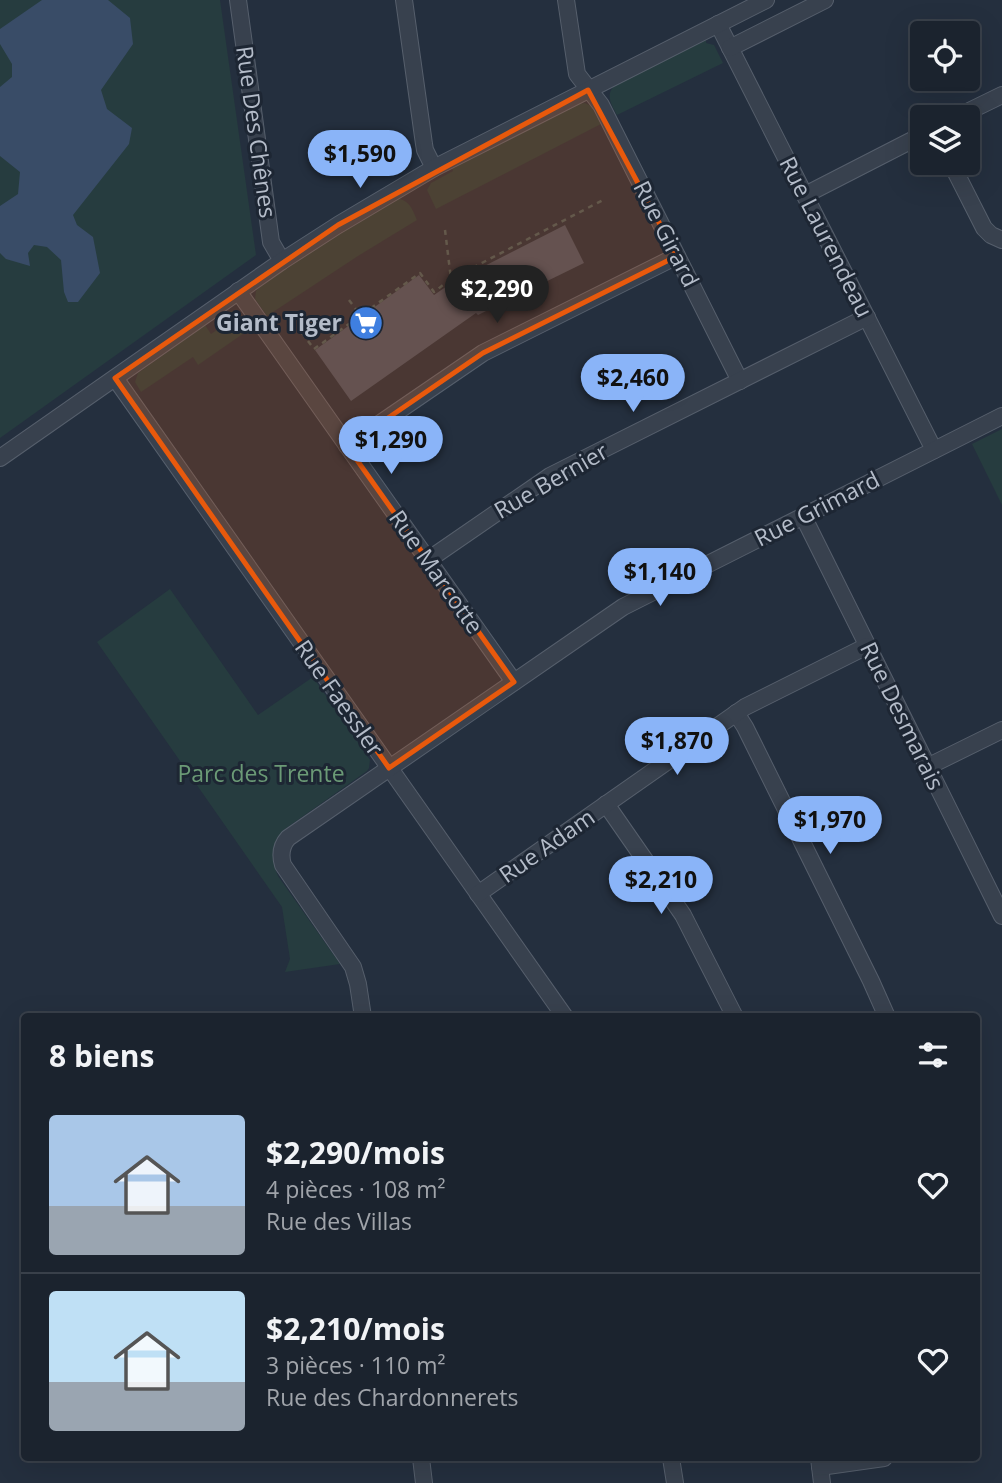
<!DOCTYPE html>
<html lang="fr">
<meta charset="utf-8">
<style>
:root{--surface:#1b232e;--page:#282f3a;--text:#f1f3f6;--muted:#a0a4aa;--line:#39404a;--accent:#8ab4f8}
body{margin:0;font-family:"Open Sans",sans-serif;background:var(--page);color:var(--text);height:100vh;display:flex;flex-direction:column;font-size:26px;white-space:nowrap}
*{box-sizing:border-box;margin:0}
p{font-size:23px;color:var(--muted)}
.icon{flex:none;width:38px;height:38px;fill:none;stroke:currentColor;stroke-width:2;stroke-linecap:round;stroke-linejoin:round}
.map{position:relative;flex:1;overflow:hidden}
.panel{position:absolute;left:21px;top:1013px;width:959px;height:448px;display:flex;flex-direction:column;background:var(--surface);border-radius:7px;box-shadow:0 7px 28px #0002,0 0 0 2px var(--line)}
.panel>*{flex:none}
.controls{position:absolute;left:910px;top:21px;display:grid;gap:14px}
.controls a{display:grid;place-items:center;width:70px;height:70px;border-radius:7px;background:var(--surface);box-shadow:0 7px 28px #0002,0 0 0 2px var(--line);font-size:35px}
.price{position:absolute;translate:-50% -60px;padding:0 16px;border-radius:24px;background:var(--accent);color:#111;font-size:23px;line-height:46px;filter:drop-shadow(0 2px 4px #0008)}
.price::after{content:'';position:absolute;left:50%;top:42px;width:21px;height:16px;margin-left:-10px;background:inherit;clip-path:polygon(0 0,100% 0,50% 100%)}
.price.current{background:#222;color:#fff}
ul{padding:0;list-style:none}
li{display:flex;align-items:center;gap:21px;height:175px;padding:0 28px}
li+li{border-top:2px solid var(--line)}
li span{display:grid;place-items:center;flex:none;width:196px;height:140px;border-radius:7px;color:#555}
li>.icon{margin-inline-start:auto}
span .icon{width:84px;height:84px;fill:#fffc;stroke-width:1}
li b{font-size:30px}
h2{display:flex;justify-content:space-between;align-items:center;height:84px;padding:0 28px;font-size:30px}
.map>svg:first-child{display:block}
.green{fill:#263c3f}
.water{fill:#394c67}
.building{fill:#455162}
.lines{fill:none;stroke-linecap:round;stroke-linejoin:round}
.minor-casing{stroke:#565f6c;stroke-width:18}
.path{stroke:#44595c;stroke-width:2.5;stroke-dasharray:5 5;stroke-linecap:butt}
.minor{stroke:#38414e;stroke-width:16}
.marked{fill:#e8590c;fill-opacity:0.2;stroke:#e8590c;stroke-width:5;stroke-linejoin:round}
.labels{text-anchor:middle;stroke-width:6;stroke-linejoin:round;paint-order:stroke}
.street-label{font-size:23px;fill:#b4bcc9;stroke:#1d2633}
.poi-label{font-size:23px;font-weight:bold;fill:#b4bcc9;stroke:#1d2633;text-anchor:end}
.park-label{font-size:23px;fill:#6b9a76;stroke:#1d2633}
</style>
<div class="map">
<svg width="1002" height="1483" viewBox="0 0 1002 1483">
<rect width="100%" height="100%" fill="#242f3e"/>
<g class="green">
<path d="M 0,0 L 220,0 L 256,255 L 0,438 Z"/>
<path d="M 706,40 L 706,43 L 714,45 L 723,63 L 617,115 C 612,105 605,96 614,86 Z"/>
<path d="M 585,103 L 591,106 L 601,124 L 436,209 L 427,190 L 431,183 L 453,171 L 452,168 L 578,104 Z"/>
<path d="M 398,199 C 410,200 413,211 417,220 L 358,256 L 267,316 L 255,299 L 256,291 L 260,286 L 322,244 Z"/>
<path d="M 233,311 L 240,314 L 250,329 L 198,365 L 193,357 L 141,392 L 135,382 L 138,373 L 205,325 L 211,334 L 221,327 L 217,320 L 226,313 Z"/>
<path d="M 1002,429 L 1002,505 L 972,444 Z"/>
<path d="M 170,589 L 258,715 L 313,677 L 370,760 L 369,768 L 367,771 L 285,829 C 272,843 270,858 278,876 L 340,964 L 285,972 L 290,959 L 282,907 L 97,642 Z"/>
</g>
<path class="water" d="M 42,0 L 108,0 L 130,18 L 133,44 L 101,90 L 107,109 L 132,128 L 129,144 L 73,215 L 77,225 L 93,237 L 100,273 L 78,302 L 68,302 L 64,292 L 61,260 L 47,247 L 34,245 L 28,253 L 30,266 L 6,259 L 0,253 L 0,206 L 18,194 L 20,172 L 0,156 L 0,87 L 12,77 L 12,64 L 0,44 L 0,29 Z"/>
<path class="building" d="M 565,225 L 584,263 L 478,315 L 476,313 L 351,401 L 315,350 L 419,275 L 434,295 L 453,282 Z"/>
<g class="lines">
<g class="minor-casing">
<g id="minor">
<path d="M 238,0 L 271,242 L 282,261"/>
<path d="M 404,0 L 424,144 L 425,150 L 434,168"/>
<path d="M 566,0 L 577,74 L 601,105 L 740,381"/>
<path d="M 718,24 L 934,450"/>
<path d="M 730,48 L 825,0"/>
<path d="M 957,117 L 1002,95"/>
<path d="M 951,163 L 984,228 L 991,235 L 1002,240"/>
<path d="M 805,195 L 922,135"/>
<path d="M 238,291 L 514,682"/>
<path d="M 115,378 L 565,1017"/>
<path d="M 347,446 L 483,353 L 677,256"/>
<path d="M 0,458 L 282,261 L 338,225 L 434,168 L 766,0"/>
<path d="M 803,516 L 1002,916"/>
<path d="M 428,560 L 550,476 L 867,317"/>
<path d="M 736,713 L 745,727 L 871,981 L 887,1017"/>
<path d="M 927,767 L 1002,730"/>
<path d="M 606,804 L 683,915 L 735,1017"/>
<path d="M 478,894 L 745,707 L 867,646"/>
<path d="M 363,1017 L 358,984 L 353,967 L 283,865 C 280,855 281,846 288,838 L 623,607 L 1002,416"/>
<path d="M 421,1458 L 424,1483"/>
<path d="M 671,1458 L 675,1483"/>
<path d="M 819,1458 L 822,1483"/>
<path d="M 820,1467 L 884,1458"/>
</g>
</g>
<g class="path">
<path d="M 445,230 L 451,279"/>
<path d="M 349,300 L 361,316"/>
<path d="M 302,333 L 314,349 L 420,273 L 434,292 L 451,279 L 605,199"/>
</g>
<use href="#minor" class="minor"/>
</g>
<path class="marked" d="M 588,90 L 677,256 L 483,353 L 347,446 L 514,682 L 389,768 L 115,378 L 338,225 Z"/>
<defs>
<g id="supermarket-disc" transform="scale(1.75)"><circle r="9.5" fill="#3f7fe0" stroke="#1d2633"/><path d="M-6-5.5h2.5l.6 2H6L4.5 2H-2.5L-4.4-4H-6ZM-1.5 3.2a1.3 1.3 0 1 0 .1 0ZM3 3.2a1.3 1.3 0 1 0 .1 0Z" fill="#fff"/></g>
</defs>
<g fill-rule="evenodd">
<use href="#supermarket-disc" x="366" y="323"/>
</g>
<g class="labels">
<g class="street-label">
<text transform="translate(256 132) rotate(82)" y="8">Rue Des Chênes</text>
<text transform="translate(666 234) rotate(63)" y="8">Rue Girard</text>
<text transform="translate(826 237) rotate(63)" y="8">Rue Laurendeau</text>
<text transform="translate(551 481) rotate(-30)" y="8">Rue Bernier</text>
<text transform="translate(817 509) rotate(-27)" y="8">Rue Grimard</text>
<text transform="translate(436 572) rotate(55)" y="8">Rue Marcotte</text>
<text transform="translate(339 698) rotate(55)" y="8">Rue Faessler</text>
<text transform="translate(902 716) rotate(64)" y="8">Rue Desmarais</text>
<text transform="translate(547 846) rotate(-35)" y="8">Rue Adam</text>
</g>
<g class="poi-label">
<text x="342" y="331">Giant Tiger</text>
</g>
<g class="park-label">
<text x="261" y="782">Parc des Trente</text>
</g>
</g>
</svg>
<div class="controls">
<a><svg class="icon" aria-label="locate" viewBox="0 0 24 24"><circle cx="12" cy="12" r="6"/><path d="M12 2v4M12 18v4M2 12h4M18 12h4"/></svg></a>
<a><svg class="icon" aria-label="layers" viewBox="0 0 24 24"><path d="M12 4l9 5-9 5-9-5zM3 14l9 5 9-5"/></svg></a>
</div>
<b class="price" style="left:360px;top:190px">$1,590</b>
<b class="price current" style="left:497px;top:325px">$2,290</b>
<b class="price" style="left:633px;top:414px">$2,460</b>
<b class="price" style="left:391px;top:476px">$1,290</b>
<b class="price" style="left:660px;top:608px">$1,140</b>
<b class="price" style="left:677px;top:777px">$1,870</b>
<b class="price" style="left:830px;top:856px">$1,970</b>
<b class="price" style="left:661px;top:916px">$2,210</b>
<section class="panel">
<h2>8 biens<svg class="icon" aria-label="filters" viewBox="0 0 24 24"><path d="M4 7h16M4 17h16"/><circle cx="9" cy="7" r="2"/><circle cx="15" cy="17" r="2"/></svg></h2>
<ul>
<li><span style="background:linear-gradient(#a9c7e8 65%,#9aa5b1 0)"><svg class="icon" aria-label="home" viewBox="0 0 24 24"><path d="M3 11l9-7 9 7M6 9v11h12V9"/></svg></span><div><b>$2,290/mois</b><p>4 pièces · 108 m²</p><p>Rue des Villas</p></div><svg class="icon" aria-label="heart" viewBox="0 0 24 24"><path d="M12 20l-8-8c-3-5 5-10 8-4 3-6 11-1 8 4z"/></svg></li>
<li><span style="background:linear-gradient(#bfe0f5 65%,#9aa5b1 0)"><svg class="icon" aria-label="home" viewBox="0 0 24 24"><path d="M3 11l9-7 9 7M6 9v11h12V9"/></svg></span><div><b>$2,210/mois</b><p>3 pièces · 110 m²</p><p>Rue des Chardonnerets</p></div><svg class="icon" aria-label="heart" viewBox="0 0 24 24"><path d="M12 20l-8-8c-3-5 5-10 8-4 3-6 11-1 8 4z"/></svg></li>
</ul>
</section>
</div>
